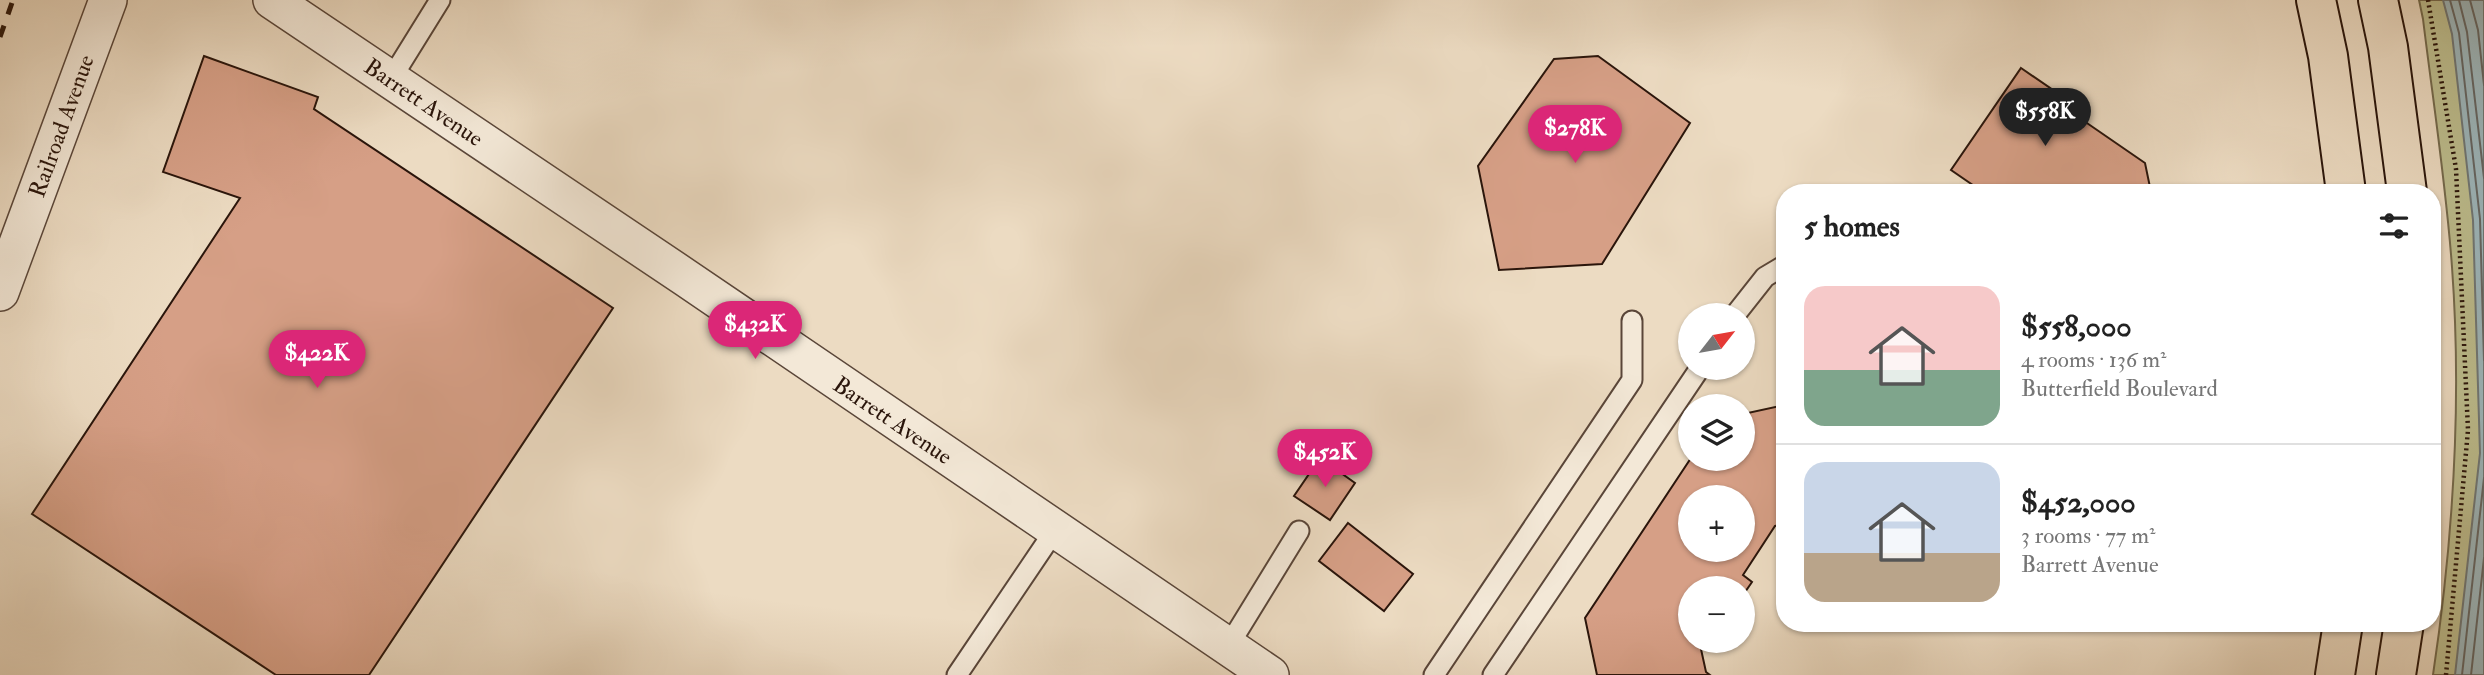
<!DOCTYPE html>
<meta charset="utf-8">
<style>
:root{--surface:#fff;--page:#f6f6f6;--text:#222;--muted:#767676;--line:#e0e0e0;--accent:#db2777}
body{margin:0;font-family:"IM FELL Double Pica",serif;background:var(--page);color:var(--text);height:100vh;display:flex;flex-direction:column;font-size:26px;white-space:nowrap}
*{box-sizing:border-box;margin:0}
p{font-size:23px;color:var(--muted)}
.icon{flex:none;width:38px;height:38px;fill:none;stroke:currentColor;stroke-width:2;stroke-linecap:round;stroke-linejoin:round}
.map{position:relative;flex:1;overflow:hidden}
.sheet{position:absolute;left:1776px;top:184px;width:665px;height:448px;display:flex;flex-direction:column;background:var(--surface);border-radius:28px;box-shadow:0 2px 5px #0004}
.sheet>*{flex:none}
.needle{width:46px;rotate:59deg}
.controls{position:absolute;left:1678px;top:303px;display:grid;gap:14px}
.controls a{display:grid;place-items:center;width:77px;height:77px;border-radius:50%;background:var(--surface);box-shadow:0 2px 5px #0004;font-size:35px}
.price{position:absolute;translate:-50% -60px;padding:0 16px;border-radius:24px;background:var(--accent);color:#fff;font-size:23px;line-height:46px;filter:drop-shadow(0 2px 4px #0008)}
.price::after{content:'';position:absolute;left:50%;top:42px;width:21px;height:16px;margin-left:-10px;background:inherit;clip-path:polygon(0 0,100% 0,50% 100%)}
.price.current{background:#222;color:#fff}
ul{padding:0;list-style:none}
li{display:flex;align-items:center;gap:21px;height:175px;padding:0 28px}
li+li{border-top:2px solid var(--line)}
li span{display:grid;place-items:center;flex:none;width:196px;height:140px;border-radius:21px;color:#555}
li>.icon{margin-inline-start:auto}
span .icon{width:84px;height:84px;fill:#fffc;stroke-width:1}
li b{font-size:30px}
h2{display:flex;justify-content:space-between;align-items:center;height:84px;padding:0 28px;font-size:30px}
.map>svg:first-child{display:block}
.green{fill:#bdbe8f;stroke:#746a4d;stroke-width:2}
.water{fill:#9db8be;stroke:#6f7776;stroke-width:2}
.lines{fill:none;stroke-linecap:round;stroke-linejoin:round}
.shore{stroke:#646664;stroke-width:2}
.building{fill:#d69f86;stroke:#2a150b;stroke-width:2;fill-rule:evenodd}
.service-casing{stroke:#5a4639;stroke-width:23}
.minor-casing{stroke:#5a4639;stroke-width:40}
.primary-casing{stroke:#2a150b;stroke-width:42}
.path{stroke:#2a150b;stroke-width:4.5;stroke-dasharray:2 3.5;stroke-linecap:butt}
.service{stroke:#f3e8d7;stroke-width:19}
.minor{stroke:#f3e8d7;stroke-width:37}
.primary{stroke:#ecdbc2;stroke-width:38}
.rail{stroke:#2a150b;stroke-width:5;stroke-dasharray:12 12;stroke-linecap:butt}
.labels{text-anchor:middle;stroke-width:5;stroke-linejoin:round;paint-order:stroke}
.street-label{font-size:23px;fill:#2a150b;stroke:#f3e8d7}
</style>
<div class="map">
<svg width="2484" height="675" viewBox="0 0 2484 675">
<rect width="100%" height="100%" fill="#ecdbc2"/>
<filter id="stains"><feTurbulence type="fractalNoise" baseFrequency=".00286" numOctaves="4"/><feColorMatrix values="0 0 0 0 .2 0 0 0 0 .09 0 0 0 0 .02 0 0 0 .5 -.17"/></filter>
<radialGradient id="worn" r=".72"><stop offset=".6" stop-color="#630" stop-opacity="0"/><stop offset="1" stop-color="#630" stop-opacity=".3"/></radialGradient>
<path class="green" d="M 2419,0 L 2484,0 L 2484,675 L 2433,675 C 2453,541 2462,403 2452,267 C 2446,184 2433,101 2423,19 Z"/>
<path class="water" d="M 2443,0 L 2484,0 L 2484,675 L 2455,675 L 2480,453 L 2473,220 L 2452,34 Z"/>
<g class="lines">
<g class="shore">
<path d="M 2450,0 L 2459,33 L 2480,219 L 2484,360"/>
<path d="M 2459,0 L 2467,32 L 2484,178"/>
<path d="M 2470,0 L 2478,30 L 2484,85"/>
<path d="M 2462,675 L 2484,478"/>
<path d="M 2471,675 L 2484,558"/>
</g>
</g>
<g class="building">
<path d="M 204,56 L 318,97 L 314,109 L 613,308 L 369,675 L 276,675 L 32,514 L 240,198 L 163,172 Z"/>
<path d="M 1598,56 L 1690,123 L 1602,264 L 1499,270 L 1478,166 L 1554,59 Z"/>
<path d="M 2021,68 L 2072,103 L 2068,110 L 2145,163 L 2151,192 L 1983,192 L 1951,170 Z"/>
<path d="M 1785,405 L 1785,524 L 1775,526 L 1743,575 L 1752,582 L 1743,595 L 1743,588 L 1690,588 L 1690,640 L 1699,640 L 1706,672 L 1710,675 L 1597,675 L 1585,618 L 1691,458 L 1743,458 L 1743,414 ZM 1690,497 L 1743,497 L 1743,550 L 1690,550 Z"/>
<path d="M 1320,458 L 1355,483 L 1330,520 L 1294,496 Z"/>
<path d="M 1348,523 L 1413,574 L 1384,611 L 1319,561 Z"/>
</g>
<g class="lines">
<g class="service-casing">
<g id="service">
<path d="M 391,79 L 440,0"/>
<path d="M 1735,315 L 1765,277 L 1785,265"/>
<path d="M 1229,645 L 1299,531"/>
<path d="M 957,675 L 1055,530"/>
<path d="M 1434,675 L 1632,380 L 1632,321"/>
<path d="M 1493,675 L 1700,368"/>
</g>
</g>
<g class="minor-casing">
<g id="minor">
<path d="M 272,0 L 686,278 L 1270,675"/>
<path d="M 0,292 L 108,0"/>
</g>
</g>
<g class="primary-casing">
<g id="primary">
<path d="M 2316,0 L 2328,56 L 2346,192"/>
<path d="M 2378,0 L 2388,47 L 2407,192"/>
<path d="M 2335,675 L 2343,623"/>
<path d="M 2396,675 L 2404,623"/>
</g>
</g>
<path class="path" d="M 2428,0 L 2456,169 L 2468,430 L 2446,675"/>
<use href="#service" class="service"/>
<use href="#minor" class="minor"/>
<use href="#primary" class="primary"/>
<path class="rail" d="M 0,37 L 13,0"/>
</g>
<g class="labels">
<g class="street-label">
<text transform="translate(424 102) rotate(34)" y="8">Barrett Avenue</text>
<text transform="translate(61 126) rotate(-70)" y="8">Railroad Avenue</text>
<text transform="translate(893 420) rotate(34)" y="8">Barrett Avenue</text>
</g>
</g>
<rect width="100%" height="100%" filter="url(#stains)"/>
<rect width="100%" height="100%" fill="url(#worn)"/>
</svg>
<div class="controls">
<a><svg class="needle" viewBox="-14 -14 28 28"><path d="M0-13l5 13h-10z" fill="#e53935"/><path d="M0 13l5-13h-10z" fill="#767676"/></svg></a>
<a><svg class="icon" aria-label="layers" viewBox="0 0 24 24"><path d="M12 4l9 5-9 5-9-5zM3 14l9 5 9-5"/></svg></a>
<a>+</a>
<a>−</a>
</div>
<b class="price current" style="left:2045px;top:148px">$558K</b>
<b class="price" style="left:1575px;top:165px">$278K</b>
<b class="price" style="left:755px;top:361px">$432K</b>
<b class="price" style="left:317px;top:390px">$422K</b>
<b class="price" style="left:1325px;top:489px">$452K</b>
<section class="sheet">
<h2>5 homes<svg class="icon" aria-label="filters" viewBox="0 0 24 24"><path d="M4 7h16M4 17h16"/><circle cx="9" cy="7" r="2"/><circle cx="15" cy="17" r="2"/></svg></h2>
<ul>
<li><span style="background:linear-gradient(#f6c9c9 60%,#7fa58c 0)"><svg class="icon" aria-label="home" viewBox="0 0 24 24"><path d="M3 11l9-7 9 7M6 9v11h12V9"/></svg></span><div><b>$558,000</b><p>4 rooms · 136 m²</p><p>Butterfield Boulevard</p></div></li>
<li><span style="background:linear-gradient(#c9d6e8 65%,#b9a48a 0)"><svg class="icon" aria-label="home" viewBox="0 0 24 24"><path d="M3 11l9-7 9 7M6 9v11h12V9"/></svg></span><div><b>$452,000</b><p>3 rooms · 77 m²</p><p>Barrett Avenue</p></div></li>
</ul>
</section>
</div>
